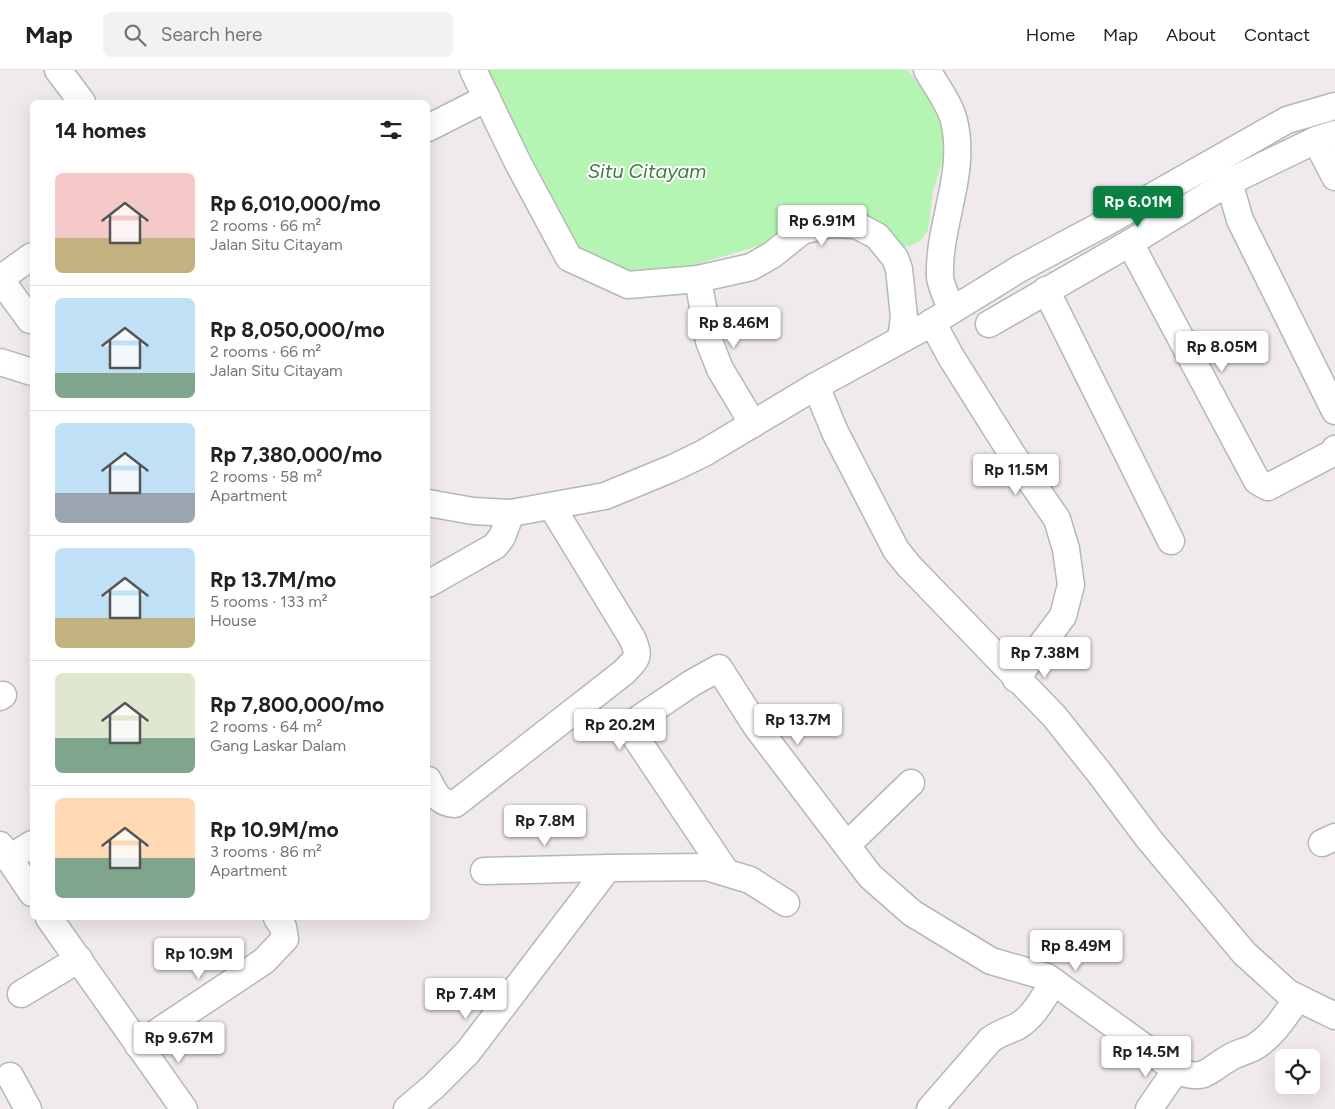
<!DOCTYPE html>
<meta charset="utf-8">
<style>
:root{--surface:#fff;--page:#f2f2f2;--text:#222;--muted:#767676;--line:#e0e0e0;--accent:#0b8043}
body{margin:0;font-family:Figtree,sans-serif;background:var(--page);color:var(--text);height:100vh;display:flex;flex-direction:column;font-size:19px;white-space:nowrap}
*{box-sizing:border-box;margin:0}
p{font-size:16px;color:var(--muted)}
.icon{flex:none;width:28px;height:28px;fill:none;stroke:currentColor;stroke-width:2;stroke-linecap:round;stroke-linejoin:round}
.map{position:relative;flex:1;overflow:hidden}
.panel{position:absolute;left:30px;top:30px;width:400px;height:820px;display:flex;flex-direction:column;background:var(--surface);border-radius:8px;box-shadow:0 5px 20px #0002}
.panel>*{flex:none}
.buttons{position:absolute;left:1275px;top:979px;display:grid;gap:10px}
.buttons a{display:grid;place-items:center;width:45px;height:45px;border-radius:8px;background:var(--surface);box-shadow:0 5px 20px #0002;font-size:25px}
.price{position:absolute;translate:-50% -42px;padding:0 11px;border-radius:5px;background:#fff;color:#222;font-size:16px;line-height:32px;filter:drop-shadow(0 1px 2px #0008)}
.price::after{content:'';position:absolute;left:50%;top:30px;width:15px;height:11px;margin-left:-8px;background:inherit;clip-path:polygon(0 0,100% 0,50% 100%)}
.price.current{background:var(--accent);color:#fff}
ul{padding:0;list-style:none}
li{display:flex;align-items:center;gap:15px;height:125px;padding:0 25px}
li+li{border-top:1px solid var(--line)}
li span{display:grid;place-items:center;flex:none;width:140px;height:100px;border-radius:8px;color:#555}
li>.icon{margin-inline-start:auto}
span .icon{width:60px;height:60px;fill:#fffc;stroke-width:1}
li b{font-size:21px}
h2{display:flex;justify-content:space-between;align-items:center;height:60px;padding:0 25px;font-size:21px}
header{display:flex;align-items:center;gap:30px;box-sizing:border-box;height:70px;padding:0 25px;background:var(--surface);border-bottom:1px solid var(--line)}
header strong{font-size:24px}
nav{display:flex;gap:28px;margin-inline-start:auto;font-size:18px}
.search{width:350px;height:45px;background:var(--page);display:flex;align-items:center;gap:12px;box-sizing:border-box;padding:0 18px;border-radius:8px;color:var(--muted);font-size:19px}
.map>svg:first-child{display:block}
.water{fill:#b5f5b3}
.lines{fill:none;stroke-linecap:round;stroke-linejoin:round}
.minor-casing{stroke:#b3b9b4;stroke-width:29}
.minor{stroke:#fff;stroke-width:26}
.labels{text-anchor:middle;stroke-width:4;stroke-linejoin:round;paint-order:stroke}
.water-label{font-size:20px;font-style:italic;fill:#3f7d42;stroke:#fff}
</style>
<header>
<strong>Map</strong>
<div class="search"><svg class="icon" aria-label="search" viewBox="0 0 24 24"><circle cx="10" cy="10" r="6"/><path d="M15 15l6 6"/></svg>Search here</div>
<nav><a>Home</a><a>Map</a><a>About</a><a>Contact</a></nav>
</header>
<div class="map">
<svg width="1335" height="1039" viewBox="0 0 1335 1039">
<rect width="100%" height="100%" fill="#f0e9ee"/>
<path class="water" d="M 484,0 L 908,0 L 935,38 L 945,58 L 946,80 L 933,121 L 928,161 L 921,170 L 911,176 L 901,177 L 877,163 L 772,172 L 687,197 L 640,204 L 582,187 Z"/>
<g class="lines">
<g class="minor-casing">
<g id="minor">
<path d="M 58,0 L 82,32"/>
<path d="M 473,0 L 518,93 L 569,188 L 628,215 L 698,209 L 751,197 L 772,185 L 802,161 L 830,154 L 856,155 L 877,166 L 895,188 L 899,199 L 904,247 L 901,269"/>
<path d="M 927,0 C 935,14 951,36 954,51 C 967,104 938,154 940,207 C 941,217 948,230 952,240"/>
<path d="M 428,58 L 487,28"/>
<path d="M 1316,70 L 1335,107"/>
<path d="M 1229,112 L 1240,150 L 1335,341"/>
<path d="M 1130,173 L 1257,411 L 1268,417 L 1331,384 L 1335,379"/>
<path d="M 0,209 L 30,250"/>
<path d="M 0,209 L 32,186"/>
<path d="M 698,209 L 709,271 L 720,299 L 753,354"/>
<path d="M 1046,220 L 1171,471"/>
<path d="M 932,252 L 951,287 L 1012,384 L 1057,449 L 1066,479 L 1071,515 L 1063,546 L 1016,609"/>
<path d="M 989,254 L 1130,173 L 1229,112 L 1316,70 L 1335,64"/>
<path d="M 0,292 L 32,302"/>
<path d="M 816,316 L 835,362 L 896,480 L 909,496 L 1054,646 L 1101,705 L 1148,768 L 1244,883 L 1288,923 L 1335,946"/>
<path d="M 428,433 L 473,441 L 511,443 L 605,426 L 673,398 L 704,383 L 816,316 L 928,255 L 1019,199 L 1107,152 L 1287,50 L 1335,36"/>
<path d="M 428,514 L 495,476 L 502,467 L 511,443"/>
<path d="M 0,627 L 3,625"/>
<path d="M 428,710 C 435,723 438,733 455,734 L 624,602 C 637,588 641,587 632,568 L 552,437"/>
<path d="M 1322,773 L 1335,767"/>
<path d="M 0,775 L 32,823"/>
<path d="M 847,775 L 911,713"/>
<path d="M 8,789 L 32,774"/>
<path d="M 484,801 L 608,798"/>
<path d="M 726,802 L 628,656 L 692,613 L 719,598 L 756,656 L 870,806 L 912,843 L 991,891 L 1047,907 L 1054,912 L 1176,1000 C 1205,1013 1207,1000 1231,987 C 1239,982 1249,981 1256,976 C 1274,964 1285,946 1297,929"/>
<path d="M 49,848 L 184,1039"/>
<path d="M 21,924 L 79,889"/>
<path d="M 138,975 L 264,891 L 285,869 L 283,857 L 277,848"/>
<path d="M 10,1006 L 28,1039"/>
<path d="M 407,1039 L 433,1017 L 468,982 L 608,798 L 707,797 L 750,810 L 786,833"/>
<path d="M 930,1039 L 990,970 C 999,963 1008,961 1018,956 C 1034,947 1044,926 1054,912"/>
<path d="M 1149,1039 L 1176,1000"/>
</g>
</g>
<use href="#minor" class="minor"/>
</g>
<g class="labels">
<g class="water-label">
<text x="647" y="108">Situ Citayam</text>
</g>
</g>
</svg>
<div class="buttons">
<a><svg class="icon" aria-label="locate" viewBox="0 0 24 24"><circle cx="12" cy="12" r="6"/><path d="M12 2v4M12 18v4M2 12h4M18 12h4"/></svg></a>
</div>
<b class="price current" style="left:1138px;top:158px">Rp 6.01M</b>
<b class="price" style="left:822px;top:177px">Rp 6.91M</b>
<b class="price" style="left:734px;top:279px">Rp 8.46M</b>
<b class="price" style="left:1222px;top:303px">Rp 8.05M</b>
<b class="price" style="left:1016px;top:426px">Rp 11.5M</b>
<b class="price" style="left:1045px;top:609px">Rp 7.38M</b>
<b class="price" style="left:798px;top:676px">Rp 13.7M</b>
<b class="price" style="left:620px;top:681px">Rp 20.2M</b>
<b class="price" style="left:545px;top:777px">Rp 7.8M</b>
<b class="price" style="left:1076px;top:902px">Rp 8.49M</b>
<b class="price" style="left:199px;top:910px">Rp 10.9M</b>
<b class="price" style="left:466px;top:950px">Rp 7.4M</b>
<b class="price" style="left:179px;top:994px">Rp 9.67M</b>
<b class="price" style="left:1146px;top:1008px">Rp 14.5M</b>
<section class="panel">
<h2>14 homes<svg class="icon" aria-label="filters" viewBox="0 0 24 24"><path d="M4 7h16M4 17h16"/><circle cx="9" cy="7" r="2"/><circle cx="15" cy="17" r="2"/></svg></h2>
<ul>
<li><span style="background:linear-gradient(#f6c9c9 65%,#c2b280 0)"><svg class="icon" aria-label="home" viewBox="0 0 24 24"><path d="M3 11l9-7 9 7M6 9v11h12V9"/></svg></span><div><b>Rp 6,010,000/mo</b><p>2 rooms · 66 m²</p><p>Jalan Situ Citayam</p></div></li>
<li><span style="background:linear-gradient(#bfe0f5 75%,#7fa58c 0)"><svg class="icon" aria-label="home" viewBox="0 0 24 24"><path d="M3 11l9-7 9 7M6 9v11h12V9"/></svg></span><div><b>Rp 8,050,000/mo</b><p>2 rooms · 66 m²</p><p>Jalan Situ Citayam</p></div></li>
<li><span style="background:linear-gradient(#bfe0f5 70%,#9aa5b1 0)"><svg class="icon" aria-label="home" viewBox="0 0 24 24"><path d="M3 11l9-7 9 7M6 9v11h12V9"/></svg></span><div><b>Rp 7,380,000/mo</b><p>2 rooms · 58 m²</p><p>Apartment</p></div></li>
<li><span style="background:linear-gradient(#bfe0f5 70%,#c2b280 0)"><svg class="icon" aria-label="home" viewBox="0 0 24 24"><path d="M3 11l9-7 9 7M6 9v11h12V9"/></svg></span><div><b>Rp 13.7M/mo</b><p>5 rooms · 133 m²</p><p>House</p></div></li>
<li><span style="background:linear-gradient(#dfe7d0 65%,#7fa58c 0)"><svg class="icon" aria-label="home" viewBox="0 0 24 24"><path d="M3 11l9-7 9 7M6 9v11h12V9"/></svg></span><div><b>Rp 7,800,000/mo</b><p>2 rooms · 64 m²</p><p>Gang Laskar Dalam</p></div></li>
<li><span style="background:linear-gradient(#ffd9b3 60%,#7fa58c 0)"><svg class="icon" aria-label="home" viewBox="0 0 24 24"><path d="M3 11l9-7 9 7M6 9v11h12V9"/></svg></span><div><b>Rp 10.9M/mo</b><p>3 rooms · 86 m²</p><p>Apartment</p></div></li>
</ul>
</section>
</div>
